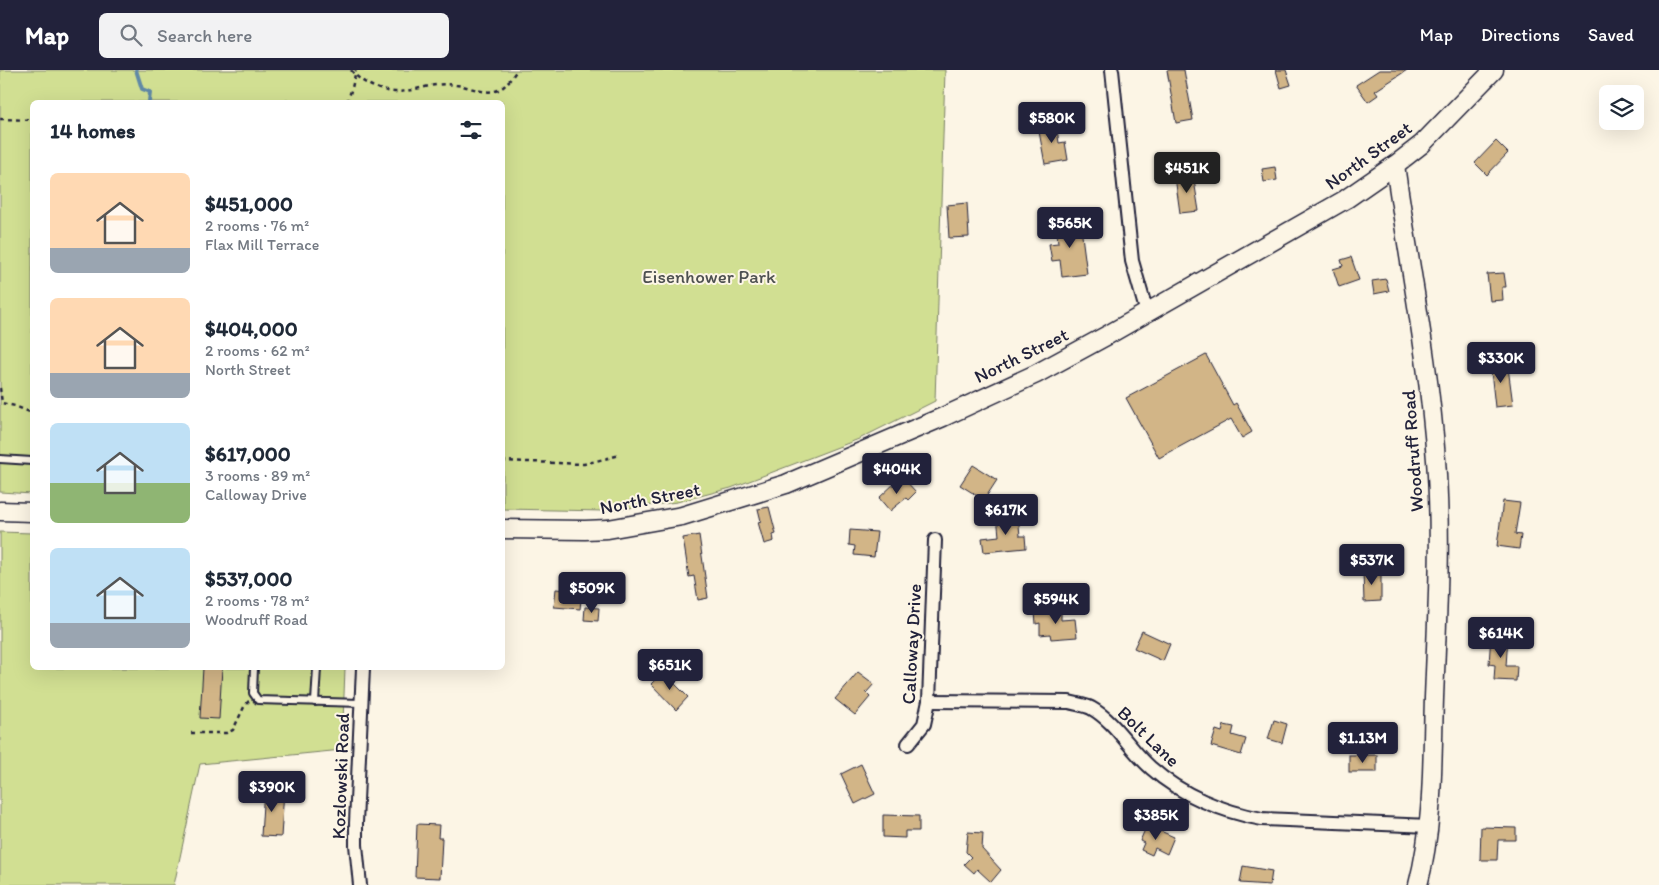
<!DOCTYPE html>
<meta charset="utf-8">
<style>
:root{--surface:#fff;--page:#f2f2f3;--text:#1f2937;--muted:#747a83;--accent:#22223b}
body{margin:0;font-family:Itim,sans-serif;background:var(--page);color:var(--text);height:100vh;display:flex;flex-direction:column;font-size:19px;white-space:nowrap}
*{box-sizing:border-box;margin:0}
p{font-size:16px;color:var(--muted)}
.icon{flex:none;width:28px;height:28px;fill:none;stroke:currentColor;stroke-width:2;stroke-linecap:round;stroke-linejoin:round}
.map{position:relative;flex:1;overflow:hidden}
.drawer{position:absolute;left:30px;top:30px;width:475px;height:570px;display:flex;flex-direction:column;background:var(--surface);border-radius:8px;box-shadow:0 5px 20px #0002}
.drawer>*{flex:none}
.fabs{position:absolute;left:1599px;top:15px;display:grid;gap:10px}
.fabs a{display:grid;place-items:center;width:45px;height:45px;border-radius:8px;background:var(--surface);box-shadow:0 5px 20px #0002;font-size:25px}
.price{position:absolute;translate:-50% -42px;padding:0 11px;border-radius:5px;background:var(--accent);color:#fff;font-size:16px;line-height:32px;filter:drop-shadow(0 1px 2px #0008)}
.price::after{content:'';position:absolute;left:50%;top:30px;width:15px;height:11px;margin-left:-8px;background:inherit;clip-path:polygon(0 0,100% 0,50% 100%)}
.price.active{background:#222;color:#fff}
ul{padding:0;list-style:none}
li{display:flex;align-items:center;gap:15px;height:125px;padding:0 20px}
li span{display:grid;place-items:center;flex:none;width:140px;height:100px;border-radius:8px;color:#555}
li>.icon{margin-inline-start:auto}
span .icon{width:60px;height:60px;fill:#fffc;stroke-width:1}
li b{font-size:21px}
h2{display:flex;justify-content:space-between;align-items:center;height:60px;padding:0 20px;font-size:21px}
header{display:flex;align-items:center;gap:30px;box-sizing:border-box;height:70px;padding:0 25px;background:var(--accent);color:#fff}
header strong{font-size:24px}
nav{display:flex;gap:28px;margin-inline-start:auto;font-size:18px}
.search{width:350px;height:45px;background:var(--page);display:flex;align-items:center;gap:12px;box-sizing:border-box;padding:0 18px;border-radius:8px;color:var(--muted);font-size:19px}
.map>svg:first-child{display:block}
.green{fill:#d1df92;stroke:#7a8066}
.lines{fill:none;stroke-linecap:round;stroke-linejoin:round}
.stream{stroke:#6189a6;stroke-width:4}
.building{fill:#d2b587;stroke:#22223b}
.lane-casing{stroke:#22223b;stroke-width:10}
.street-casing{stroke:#22223b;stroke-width:16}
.secondary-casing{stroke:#22223b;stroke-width:21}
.path{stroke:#22223b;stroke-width:2.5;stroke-dasharray:4 4;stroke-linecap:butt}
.lane{stroke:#fcf5e5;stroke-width:6}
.street{stroke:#fcf5e5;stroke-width:12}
.secondary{stroke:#fcf5e5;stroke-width:18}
.labels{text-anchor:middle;stroke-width:4;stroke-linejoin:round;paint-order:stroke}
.street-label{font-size:19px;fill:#22223b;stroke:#fcf5e5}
.park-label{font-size:19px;fill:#4e5151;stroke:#fcf5e5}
</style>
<header>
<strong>Map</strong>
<div class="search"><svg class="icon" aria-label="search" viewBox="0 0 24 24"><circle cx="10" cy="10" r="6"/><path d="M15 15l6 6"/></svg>Search here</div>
<nav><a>Map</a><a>Directions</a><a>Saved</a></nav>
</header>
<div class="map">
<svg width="1659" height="815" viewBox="0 0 1659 815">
<rect width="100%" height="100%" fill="#fcf5e5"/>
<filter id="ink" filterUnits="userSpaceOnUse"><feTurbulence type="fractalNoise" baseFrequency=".02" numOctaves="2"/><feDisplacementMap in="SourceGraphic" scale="10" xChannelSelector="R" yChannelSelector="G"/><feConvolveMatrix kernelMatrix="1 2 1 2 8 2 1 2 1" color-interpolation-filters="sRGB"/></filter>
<g filter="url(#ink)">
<g class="green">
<path d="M 0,0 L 945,0 L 935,331 L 859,369 L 731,418 L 677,432 L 604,441 L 503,439 L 502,32 L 32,32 L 32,424 L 0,422 Z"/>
<path d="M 0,462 L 32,463 L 32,598 L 345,598 L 342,680 L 200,694 L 174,815 L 0,815 Z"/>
</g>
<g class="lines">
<path class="stream" d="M 136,0 L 142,19 L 150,22 L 149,32"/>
</g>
<g class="building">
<path d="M 1167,0 L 1184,0 L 1193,50 L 1176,53 Z"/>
<path d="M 1276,0 L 1286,0 L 1291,15 L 1281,18 Z"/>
<path d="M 1379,0 L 1407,0 L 1375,21 L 1378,25 L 1368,32 L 1356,15 Z"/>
<path d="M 1056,53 L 1059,73 L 1065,72 L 1068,90 L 1045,94 L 1038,56 Z"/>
<path d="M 1496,71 L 1508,83 L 1487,105 L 1475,93 Z"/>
<path d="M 1275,97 L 1277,110 L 1264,112 L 1262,99 Z"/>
<path d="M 1193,104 L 1199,141 L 1180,143 L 1175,107 Z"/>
<path d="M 967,133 L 969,167 L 949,168 L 947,135 Z"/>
<path d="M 1080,150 L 1087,204 L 1062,207 L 1060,190 L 1052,191 L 1049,174 L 1058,173 L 1056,153 Z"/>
<path d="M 1351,187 L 1359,210 L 1339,217 L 1333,199 L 1343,196 L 1341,190 Z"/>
<path d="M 1504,203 L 1506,217 L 1502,217 L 1503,230 L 1490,231 L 1487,204 Z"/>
<path d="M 1386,209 L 1389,221 L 1374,224 L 1372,211 Z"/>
<path d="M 1206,285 L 1233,335 L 1236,333 L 1252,362 L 1242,368 L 1231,349 L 1159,388 L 1126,328 Z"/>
<path d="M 1507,290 L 1513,335 L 1495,337 L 1490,292 Z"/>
<path d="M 973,395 L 997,410 L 984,430 L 960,415 Z"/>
<path d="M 905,410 L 916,422 L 908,430 L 906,428 L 890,441 L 879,428 L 897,411 L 900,414 Z"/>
<path d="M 1503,431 L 1520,433 L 1515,464 L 1521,465 L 1519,479 L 1497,476 Z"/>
<path d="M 769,437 L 776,464 L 773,465 L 774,471 L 764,474 L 758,452 L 761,451 L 758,439 Z"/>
<path d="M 1018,444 L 1020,466 L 1025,466 L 1026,478 L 984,482 L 982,468 L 999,466 L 997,446 Z"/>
<path d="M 850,460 L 877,462 L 874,487 L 854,485 L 855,476 L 849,475 Z"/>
<path d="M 699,465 L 708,528 L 698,530 L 694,506 L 689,507 L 683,468 Z"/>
<path d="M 1381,500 L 1381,531 L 1364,532 L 1363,501 Z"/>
<path d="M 556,519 L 582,521 L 580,539 L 554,537 Z"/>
<path d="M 585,537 L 599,538 L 598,551 L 584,550 Z"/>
<path d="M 1055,541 L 1061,542 L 1061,550 L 1075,549 L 1077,567 L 1051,569 L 1050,564 L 1040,565 L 1040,553 L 1036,554 L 1035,542 Z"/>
<path d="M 1142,561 L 1170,574 L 1163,591 L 1134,578 Z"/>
<path d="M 1491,565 L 1508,566 L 1506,596 L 1517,596 L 1516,611 L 1494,610 L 1495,595 L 1489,594 Z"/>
<path d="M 203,598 L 222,598 L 219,649 L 200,648 Z"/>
<path d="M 663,602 L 688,627 L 676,640 L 651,614 Z"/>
<path d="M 858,602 L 874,614 L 866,623 L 870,627 L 855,645 L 835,629 Z"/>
<path d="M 1274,650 L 1287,654 L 1282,673 L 1268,669 Z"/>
<path d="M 1224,655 L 1234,657 L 1232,665 L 1246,669 L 1241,685 L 1211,676 L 1216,660 L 1222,662 Z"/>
<rect x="1349" y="685" width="28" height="17"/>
<path d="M 861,694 L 875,724 L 855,734 L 841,704 Z"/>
<path d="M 264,718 L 284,720 L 281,767 L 261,766 Z"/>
<path d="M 883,745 L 919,746 L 919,761 L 905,761 L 905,768 L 883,767 Z"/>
<path d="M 417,754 L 439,755 L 438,768 L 442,768 L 440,808 L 415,807 Z"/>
<path d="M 1147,755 L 1174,767 L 1167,784 L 1155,778 L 1152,785 L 1141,780 L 1144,773 L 1140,771 Z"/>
<path d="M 1481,757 L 1516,758 L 1516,770 L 1498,770 L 1497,790 L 1480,790 Z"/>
<path d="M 968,762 L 983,763 L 982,779 L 1001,800 L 991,812 L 977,799 L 974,803 L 964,794 L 971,787 L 966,782 Z"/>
<path d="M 1243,796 L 1272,801 L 1270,815 L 1240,813 Z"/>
</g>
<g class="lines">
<g class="lane-casing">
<g id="lane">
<path d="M 0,389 L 32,391"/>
<path d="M 254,598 L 253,623 L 258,630 L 361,633"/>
<path d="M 315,632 L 317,598"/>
</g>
</g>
<g class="street-casing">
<g id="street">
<path d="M 1112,0 L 1132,191 L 1147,243"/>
<path d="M 929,631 L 1069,632 C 1076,634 1085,635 1091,638 C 1116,652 1130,680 1151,698 C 1181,725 1223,742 1262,749 L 1430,756"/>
<path d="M 908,674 L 924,654 L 929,631 L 935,470"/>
<path d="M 360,815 L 356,775 L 356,753 L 363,598"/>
</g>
</g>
<g class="secondary-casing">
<g id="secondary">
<path d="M 1395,95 C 1409,194 1429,291 1436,390 C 1442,469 1437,549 1434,628 C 1432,691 1434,754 1418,815"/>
<path d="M 0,441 L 32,442"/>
<path d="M 502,459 L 585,460 L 608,459 L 682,446 L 786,414 L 943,347 L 1036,304 L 1106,266 L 1346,129 L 1395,95 L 1422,74 L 1494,0"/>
</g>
</g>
<g class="path">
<path d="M 351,0 C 362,15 387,25 406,21 C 423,18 439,12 456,15 C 469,16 482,24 495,21 C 505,19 511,8 517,0"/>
<path d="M 278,32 L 287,31 L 290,32"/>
<path d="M 347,32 L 352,18 L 356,0"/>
<path d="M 0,49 L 32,50"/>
<path d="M 0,318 L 2,333 L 15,336 L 32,343"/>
<path d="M 502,391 L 584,394 L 620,385"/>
<path d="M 191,663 L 226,663 L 233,660 L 245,635 L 249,631"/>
</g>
<use href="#lane" class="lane"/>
<use href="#street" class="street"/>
<use href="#secondary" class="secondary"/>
</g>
</g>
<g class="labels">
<g class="street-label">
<text transform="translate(1368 85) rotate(-36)" y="7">North Street</text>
<text transform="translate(1021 285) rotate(-26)" y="7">North Street</text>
<text transform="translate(1412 381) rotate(-94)" y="7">Woodruff Road</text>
<text transform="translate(650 428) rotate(-11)" y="7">North Street</text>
<text transform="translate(911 574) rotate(-87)" y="7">Calloway Drive</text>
<text transform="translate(1149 666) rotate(44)" y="7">Bolt Lane</text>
<text transform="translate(340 706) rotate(-88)" y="7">Kozlowski Road</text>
</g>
<g class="park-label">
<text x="709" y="213">Eisenhower Park</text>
</g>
</g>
</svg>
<div class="fabs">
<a><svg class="icon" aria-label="layers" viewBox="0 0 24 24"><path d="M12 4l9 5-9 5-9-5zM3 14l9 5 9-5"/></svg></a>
</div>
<b class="price" style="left:1052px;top:74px">$580K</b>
<b class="price active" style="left:1187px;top:124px">$451K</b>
<b class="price" style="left:1070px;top:179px">$565K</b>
<b class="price" style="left:1501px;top:314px">$330K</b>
<b class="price" style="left:897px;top:425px">$404K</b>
<b class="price" style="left:1006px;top:466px">$617K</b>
<b class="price" style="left:1372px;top:516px">$537K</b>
<b class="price" style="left:592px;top:544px">$509K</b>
<b class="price" style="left:1056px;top:555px">$594K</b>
<b class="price" style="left:1501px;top:589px">$614K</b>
<b class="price" style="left:670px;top:621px">$651K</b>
<b class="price" style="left:1363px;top:694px">$1.13M</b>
<b class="price" style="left:272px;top:743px">$390K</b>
<b class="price" style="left:1156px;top:771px">$385K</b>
<section class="drawer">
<h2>14 homes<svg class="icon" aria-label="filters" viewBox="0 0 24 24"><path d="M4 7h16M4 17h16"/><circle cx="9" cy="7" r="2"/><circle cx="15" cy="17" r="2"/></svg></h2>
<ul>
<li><span style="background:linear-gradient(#ffd9b3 75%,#9aa5b1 0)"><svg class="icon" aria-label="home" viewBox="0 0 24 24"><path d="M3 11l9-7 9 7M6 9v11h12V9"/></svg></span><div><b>$451,000</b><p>2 rooms · 76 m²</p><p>Flax Mill Terrace</p></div></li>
<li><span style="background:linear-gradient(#ffd9b3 75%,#9aa5b1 0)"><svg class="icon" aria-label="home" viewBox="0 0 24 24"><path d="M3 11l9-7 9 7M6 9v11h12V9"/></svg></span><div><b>$404,000</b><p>2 rooms · 62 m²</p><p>North Street</p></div></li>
<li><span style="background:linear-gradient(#bfe0f5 60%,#8fb573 0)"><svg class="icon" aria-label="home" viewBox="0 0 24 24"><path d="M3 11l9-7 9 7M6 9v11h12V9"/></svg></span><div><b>$617,000</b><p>3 rooms · 89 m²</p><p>Calloway Drive</p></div></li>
<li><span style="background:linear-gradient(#bfe0f5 75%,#9aa5b1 0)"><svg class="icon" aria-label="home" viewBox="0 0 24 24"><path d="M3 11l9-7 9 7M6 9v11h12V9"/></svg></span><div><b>$537,000</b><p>2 rooms · 78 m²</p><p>Woodruff Road</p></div></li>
</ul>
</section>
</div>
